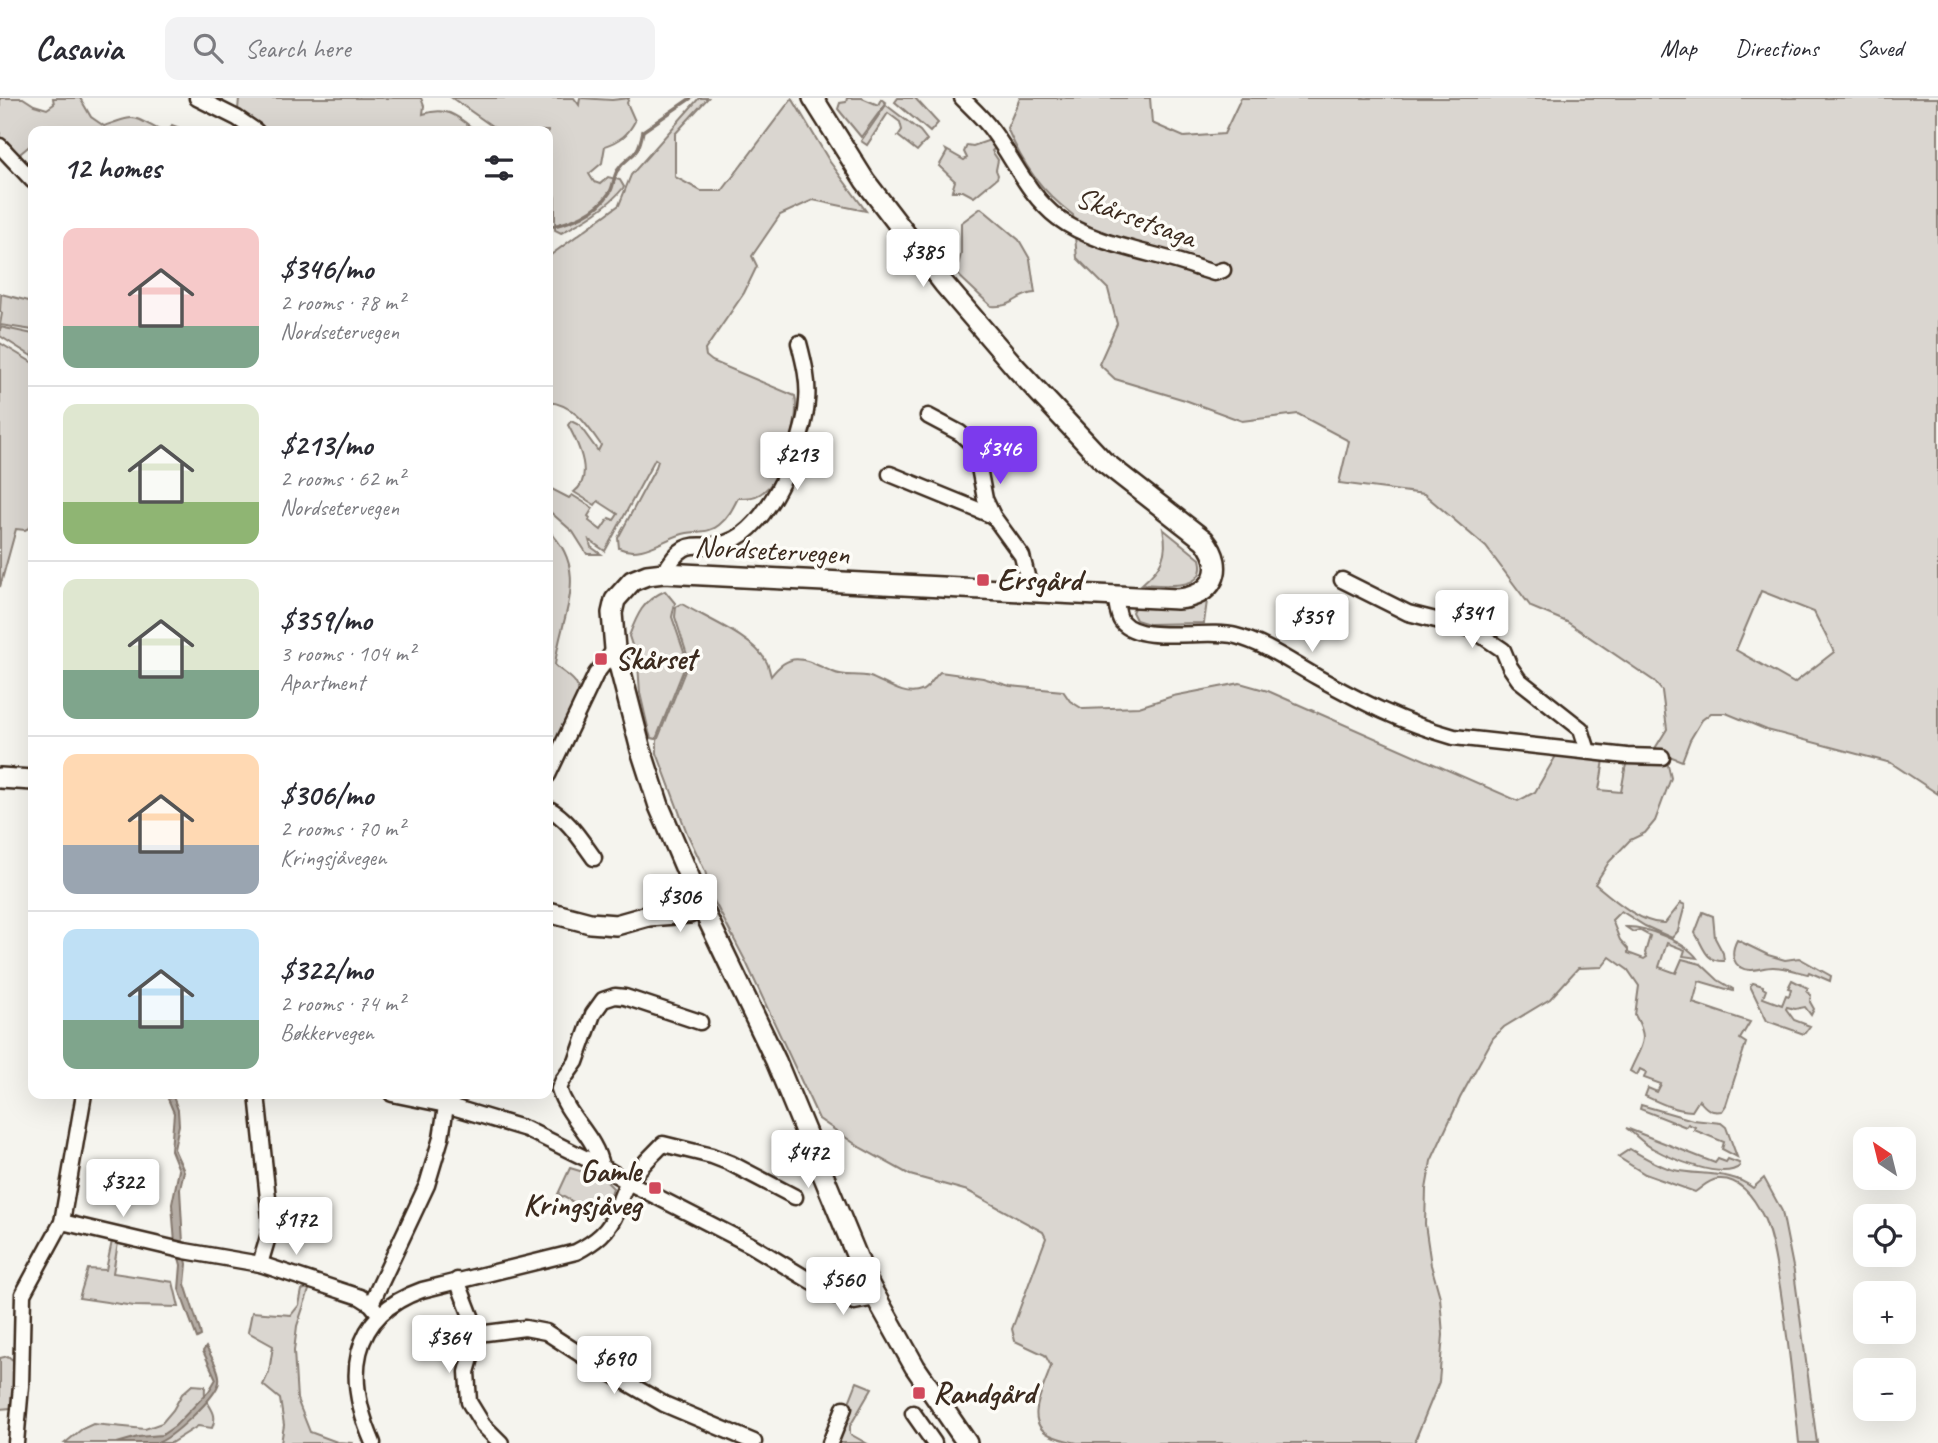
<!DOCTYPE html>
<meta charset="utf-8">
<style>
:root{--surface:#fff;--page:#f2f2f3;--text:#2b2b33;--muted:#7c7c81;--line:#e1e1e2;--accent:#7c3aed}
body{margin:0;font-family:Caveat,sans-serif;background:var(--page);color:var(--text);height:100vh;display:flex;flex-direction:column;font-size:26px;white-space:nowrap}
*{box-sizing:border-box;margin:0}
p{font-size:23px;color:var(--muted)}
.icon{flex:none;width:38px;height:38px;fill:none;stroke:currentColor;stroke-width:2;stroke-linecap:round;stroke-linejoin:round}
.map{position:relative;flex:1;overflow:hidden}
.drawer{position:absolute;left:28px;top:28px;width:525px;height:973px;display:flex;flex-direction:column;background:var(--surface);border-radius:14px;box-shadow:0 7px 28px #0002}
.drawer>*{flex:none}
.needle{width:46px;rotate:325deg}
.controls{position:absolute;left:1853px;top:1029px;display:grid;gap:14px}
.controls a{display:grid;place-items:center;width:63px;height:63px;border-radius:14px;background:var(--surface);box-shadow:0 7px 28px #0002;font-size:35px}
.price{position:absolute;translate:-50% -60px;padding:0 16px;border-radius:7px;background:#fff;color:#222;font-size:23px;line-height:46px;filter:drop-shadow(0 2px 4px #0008)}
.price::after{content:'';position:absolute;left:50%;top:42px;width:21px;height:16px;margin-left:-10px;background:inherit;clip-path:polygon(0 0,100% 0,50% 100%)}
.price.current{background:var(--accent);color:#fff}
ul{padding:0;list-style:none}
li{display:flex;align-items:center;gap:21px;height:175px;padding:0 35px}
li+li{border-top:2px solid var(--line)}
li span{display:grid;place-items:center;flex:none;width:196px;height:140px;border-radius:14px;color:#555}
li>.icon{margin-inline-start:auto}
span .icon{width:84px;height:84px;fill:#fffc;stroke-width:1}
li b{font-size:30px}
h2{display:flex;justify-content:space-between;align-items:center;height:84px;padding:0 35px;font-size:30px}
header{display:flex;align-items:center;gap:42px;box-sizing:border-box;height:98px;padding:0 35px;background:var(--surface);border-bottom:2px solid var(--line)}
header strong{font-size:33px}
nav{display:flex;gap:38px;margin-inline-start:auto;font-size:24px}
.search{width:490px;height:63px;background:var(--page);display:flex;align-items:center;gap:18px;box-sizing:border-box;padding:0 24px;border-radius:14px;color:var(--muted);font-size:26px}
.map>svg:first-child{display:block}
.green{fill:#dad6d0;stroke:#8a8077;stroke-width:2;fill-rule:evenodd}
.water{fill:#b4aca4;stroke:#84786e;stroke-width:2}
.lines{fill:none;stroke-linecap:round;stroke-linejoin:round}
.stream{stroke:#84786e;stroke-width:3.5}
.street-casing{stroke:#3b2a1e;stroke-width:19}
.secondary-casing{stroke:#3b2a1e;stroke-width:24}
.street{stroke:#fdfcf7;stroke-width:14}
.secondary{stroke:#fdfcf7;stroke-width:19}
.poi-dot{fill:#d1495b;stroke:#fdfcf7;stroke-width:2.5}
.labels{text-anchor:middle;stroke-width:7;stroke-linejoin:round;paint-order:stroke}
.street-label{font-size:30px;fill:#3b2a1e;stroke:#fdfcf7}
.poi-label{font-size:30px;font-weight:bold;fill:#3b2a1e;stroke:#fdfcf7;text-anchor:start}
</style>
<header>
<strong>Casavia</strong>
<div class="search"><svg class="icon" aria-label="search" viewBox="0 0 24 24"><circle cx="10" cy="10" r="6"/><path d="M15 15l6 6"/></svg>Search here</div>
<nav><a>Map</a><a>Directions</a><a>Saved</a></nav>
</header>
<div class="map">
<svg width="1938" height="1345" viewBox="0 0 1938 1345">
<rect width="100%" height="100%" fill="#f5f4ee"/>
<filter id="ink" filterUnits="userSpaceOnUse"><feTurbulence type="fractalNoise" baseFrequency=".0143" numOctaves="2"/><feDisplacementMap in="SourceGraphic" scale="14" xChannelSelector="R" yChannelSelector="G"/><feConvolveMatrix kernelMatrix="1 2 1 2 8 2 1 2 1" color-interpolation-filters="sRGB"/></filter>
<g filter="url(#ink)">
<g class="green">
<path d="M 0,0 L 23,0 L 34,7 L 47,11 L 54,6 L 53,0 L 80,0 L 91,19 L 104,28 C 136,16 131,17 161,33 L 170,31 L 172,27 L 187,33 L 33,33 L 33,45 L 15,60 L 0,44 Z"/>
<path d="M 239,0 L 421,0 L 424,8 L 423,16 C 448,8 457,18 476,33 L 263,33 L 238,12 Z"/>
<path d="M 452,0 L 574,0 L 579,7 L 580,0 L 612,2 L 629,0 L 627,5 L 635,23 C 628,37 620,43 605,48 L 602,65 L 589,76 L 594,84 L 600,86 L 608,79 L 620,82 L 624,89 C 608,109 584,123 561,135 L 555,132 L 555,100 L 548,77 L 548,33 L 499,33 Z"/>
<path d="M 699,0 L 708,0 L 675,36 L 675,79 L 701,93 L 722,93 L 792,0 L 830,64 L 866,113 L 813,102 L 780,117 L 752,158 L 757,168 L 744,195 L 705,252 L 706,258 L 712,263 L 795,298 C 800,324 785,381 760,396 C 754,400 746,400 738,400 C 733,410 728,420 719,427 C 710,435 698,433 687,435 C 665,439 642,461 619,450 L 618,440 L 656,369 L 658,363 L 655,361 L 605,453 L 589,442 L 591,449 L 601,456 L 587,456 L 573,434 L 548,412 L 548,391 L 550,390 L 569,400 L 572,397 L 593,410 L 588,418 L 590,420 L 589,423 L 601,432 L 609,420 L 614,422 L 618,416 L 598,403 L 595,407 L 574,394 C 595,379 578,345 568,327 L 571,323 L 579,327 L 598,353 L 601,347 C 588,328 574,306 548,304 L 548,159 L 619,107 L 631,77 Z"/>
<path d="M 847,0 L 862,0 L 878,7 L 881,1 L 886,5 L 861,39 L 838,11 L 840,5 L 846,4 Z"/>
<path d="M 898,0 L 915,0 L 938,25 L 930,34 L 895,4 Z"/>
<path d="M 1020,0 L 1150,0 L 1152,25 L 1184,39 L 1224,36 L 1241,0 L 1938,0 L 1938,696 L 1891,665 L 1767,632 L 1726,615 L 1711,615 L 1702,622 L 1690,642 L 1682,663 L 1654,652 L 1667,631 L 1662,593 L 1654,583 L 1567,524 L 1531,509 L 1486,449 L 1424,396 L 1339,385 L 1349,343 L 1298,316 L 1242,323 L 1185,302 L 1115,281 L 1099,266 L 1117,226 L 1108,191 L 1077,160 L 1073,117 C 1041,93 1023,67 1007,30 ZM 1761,493 L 1814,514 L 1834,554 L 1794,585 L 1736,552 Z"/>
<path d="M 886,7 L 920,33 L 927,42 L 917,53 L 898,38 L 902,32 L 900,24 L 888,15 L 867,47 L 861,43 Z"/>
<path d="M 993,41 L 996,49 L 992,53 L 998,62 L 996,72 L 998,77 L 997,80 L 974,99 L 963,93 L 952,93 L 955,83 L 939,68 L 947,54 L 946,52 L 964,62 L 967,60 L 964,54 L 967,47 L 973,48 Z"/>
<path d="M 981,110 L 1019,142 L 1030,161 L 1035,195 C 1016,196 1015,210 991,208 L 956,175 L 961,156 L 961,125 Z"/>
<path d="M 1,196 L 33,204 L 33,232 L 0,227 L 2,215 L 0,213 Z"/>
<path d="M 0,229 L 33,236 L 33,259 L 0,238 Z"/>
<path d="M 0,245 L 33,265 L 33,428 L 25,432 L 16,431 L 0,489 Z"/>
<path d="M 1163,431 L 1200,461 C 1209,494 1162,487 1142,486 C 1161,470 1169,456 1163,431 Z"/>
<path d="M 548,432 C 592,474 560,518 555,567 C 566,578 579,580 579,598 L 548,668 Z"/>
<path d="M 665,493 L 675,505 L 672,519 L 687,563 L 656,641 L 651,640 L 649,634 L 640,595 L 638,566 L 629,538 C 637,517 643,502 665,493 Z"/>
<path d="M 1207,503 L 1204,525 L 1149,526 L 1136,522 L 1132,514 L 1134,510 L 1141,507 L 1189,511 Z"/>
<path d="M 682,506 C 705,520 753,539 766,563 C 769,567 769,573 771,578 C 792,550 807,563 833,574 C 845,580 858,575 870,579 C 884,584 905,600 921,593 C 929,590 934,579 940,574 L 983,580 L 1010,588 L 1063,593 L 1070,603 L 1083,611 L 1139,609 L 1173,598 L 1240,585 L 1268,593 L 1518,703 L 1535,694 L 1557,656 L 1604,662 L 1599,692 L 1621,694 L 1626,666 C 1638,663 1656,662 1668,667 L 1671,680 L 1655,723 L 1645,735 L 1630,742 L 1609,764 L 1595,786 C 1612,800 1642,827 1665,825 L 1681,805 L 1685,807 L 1678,833 L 1672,840 L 1645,828 L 1621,813 L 1612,822 L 1620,842 L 1628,851 L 1628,855 L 1644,861 L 1647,859 L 1645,855 L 1650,838 L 1639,832 L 1633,834 L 1626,829 C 1645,828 1685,844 1697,860 L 1683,858 L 1685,852 L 1667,845 L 1659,869 L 1676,875 L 1682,861 L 1701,866 L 1718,882 L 1733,891 L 1733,893 L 1699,883 L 1693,905 L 1750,924 L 1740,941 L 1746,945 L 1726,1007 L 1722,1013 C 1711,1015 1706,1011 1699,1002 L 1692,1013 C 1674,1012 1660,1005 1645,998 L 1648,990 L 1657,994 L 1661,986 L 1644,980 L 1646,974 L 1640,971 L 1637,977 L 1630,973 C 1641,947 1650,943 1635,917 L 1639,888 L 1628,872 L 1610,859 L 1602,869 L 1578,870 L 1550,901 L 1504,929 L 1493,940 L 1460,1000 L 1431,1063 L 1426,1091 L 1425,1126 L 1431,1167 L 1440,1199 L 1443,1237 L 1439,1284 L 1414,1345 L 1077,1345 C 1069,1343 1058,1341 1050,1337 C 1022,1324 1045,1289 1051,1268 L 1045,1257 L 1015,1243 L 1012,1231 L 1046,1140 L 1043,1134 L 968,1093 L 910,1077 L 861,1050 L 819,1021 L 746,864 L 713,801 L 705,773 L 687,735 L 657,655 L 657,643 L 689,563 L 675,519 L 676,509 Z"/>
<path d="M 1703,814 L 1713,818 L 1715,840 L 1723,855 L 1724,863 C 1705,864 1704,849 1695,835 Z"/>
<path d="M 1737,842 L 1768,857 L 1785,862 L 1799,860 L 1831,878 L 1830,883 L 1809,874 L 1808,876 C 1797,874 1785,869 1773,869 C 1765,869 1758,872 1750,872 C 1732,871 1730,855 1737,842 Z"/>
<path d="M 1792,882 L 1808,890 L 1807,894 L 1811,897 L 1810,904 L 1814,911 L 1811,917 L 1805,909 L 1795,911 L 1787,909 L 1786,911 L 1794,922 L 1810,928 L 1804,936 L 1767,923 L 1750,888 L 1753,885 L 1763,888 L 1763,890 L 1766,892 L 1763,900 L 1782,907 L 1786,897 L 1789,898 L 1791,891 L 1788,890 Z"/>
<path d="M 1641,1007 L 1693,1022 L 1721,1025 L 1726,1029 L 1737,1059 L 1722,1051 L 1724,1044 L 1694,1032 L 1695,1029 L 1688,1026 L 1686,1029 L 1640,1011 Z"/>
<path d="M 1626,1030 L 1715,1065 L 1718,1061 L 1726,1064 L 1728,1061 L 1739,1065 L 1740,1068 C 1723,1083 1670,1060 1652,1050 C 1642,1045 1635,1036 1626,1030 Z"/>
<path d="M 1630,1051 C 1644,1059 1658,1068 1674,1072 C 1701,1078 1731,1072 1753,1090 L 1764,1080 L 1782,1113 L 1794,1174 L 1817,1345 L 1799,1345 C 1794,1293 1788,1241 1780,1189 C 1776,1167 1773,1141 1764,1120 C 1756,1103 1741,1079 1718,1081 C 1708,1082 1703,1089 1695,1094 L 1645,1076 L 1618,1059 Z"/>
<path d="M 570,1070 L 603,1080 L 613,1090 L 603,1120 L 558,1096 Z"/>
<path d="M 112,1143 L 118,1145 L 113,1175 L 173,1184 L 179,1209 L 134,1208 L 79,1200 L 88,1171 L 106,1172 Z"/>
<path d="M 310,1189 L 297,1228 L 294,1253 L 297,1301 L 310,1334 L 337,1344 L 353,1345 L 281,1345 L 284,1327 L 280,1301 L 263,1287 L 269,1274 L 273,1248 L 248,1234 L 252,1214 L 291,1217 L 299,1207 L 302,1192 Z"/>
<path d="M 8,1258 L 15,1264 L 16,1303 L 11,1310 L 0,1311 L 0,1260 Z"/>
<path d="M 857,1284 L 872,1290 L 850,1328 L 850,1336 L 866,1345 L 833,1345 Z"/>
<path d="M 192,1287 L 205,1288 C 205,1292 204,1297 206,1301 C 211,1312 218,1316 212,1330 L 198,1328 L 171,1345 L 65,1345 L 82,1331 L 93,1326 L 145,1331 L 162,1325 L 173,1312 L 182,1296 Z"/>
</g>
<g class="water">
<path d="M 166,996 L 172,996 L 178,1012 L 179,1027 L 174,1051 L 184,1073 L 180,1091 L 183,1145 L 187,1166 L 185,1186 L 200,1233 L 201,1238 L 197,1240 L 179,1191 L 181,1167 L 175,1145 L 172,1106 L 179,1072 L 171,1052 L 174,1015 Z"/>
<path d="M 206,1249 C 211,1258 221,1274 219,1284 C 217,1298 171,1342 156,1345 C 144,1345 130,1345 117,1345 L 138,1339 L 162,1337 L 175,1328 L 209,1293 L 216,1281 L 203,1253 Z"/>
</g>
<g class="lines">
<path class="stream" d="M 548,129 C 570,125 597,115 610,94 C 614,88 613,80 617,73 C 630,53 637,64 643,33 L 691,0"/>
<g class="street-casing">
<g id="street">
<path d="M 197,0 L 237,20 L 256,33"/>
<path d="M 962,0 C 972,10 983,20 991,31 C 1014,61 1027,96 1058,120 C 1095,148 1155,154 1198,170 L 1214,175 L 1223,172"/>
<path d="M 0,48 L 33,83"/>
<path d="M 928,318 L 960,335 L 975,349 L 985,401 L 993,418 L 1022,458 L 1031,494"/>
<path d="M 890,376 L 993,418"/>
<path d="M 664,475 C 689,429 701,459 735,441 C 772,422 805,343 807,303 C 809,284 804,264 799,245"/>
<path d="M 1342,482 L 1408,515 L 1472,531 L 1503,552 L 1510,569 L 1519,582 L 1581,631 L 1588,653"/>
<path d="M 1115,498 C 1117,505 1117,518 1122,524 C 1141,547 1207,530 1236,538 C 1264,545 1292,565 1317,579 C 1364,605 1401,624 1454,639 L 1627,658 L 1662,659"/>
<path d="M 548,677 L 596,576 L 615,551"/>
<path d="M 548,710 C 569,722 580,741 594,760"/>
<path d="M 257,996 L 271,1129 L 260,1166"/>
<path d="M 392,996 L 446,1007 L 526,1031 L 601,1068 L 628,1084 L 751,1147 L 832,1196 L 854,1204 L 875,1200"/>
<path d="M 601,1068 C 596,1039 568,1020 559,991 L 563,982 L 576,964 L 593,916 L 603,902 L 615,898 L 625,899 L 700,924"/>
<path d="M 62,1124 L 185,1153 L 260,1166 L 360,1199 L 371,1206 L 379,1216"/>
<path d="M 457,1182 L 478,1236 L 467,1274 L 469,1304 L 483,1327 L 501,1345"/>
<path d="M 823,1188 L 844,1188 L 867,1183"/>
<path d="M 371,1206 L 427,1087 L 441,1040 L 448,996"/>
<path d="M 478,1236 L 525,1230 L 546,1234 L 600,1269 L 664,1306 L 754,1344"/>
<path d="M 913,1315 L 934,1345"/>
<path d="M 16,1345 L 21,1288 L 23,1196 L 62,1124 L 84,996"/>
<path d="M 373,1345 C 345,1281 348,1218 422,1192 L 576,1154 C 595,1144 610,1133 617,1112 C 620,1103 621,1095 627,1087 C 636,1072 651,1059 663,1046 L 712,1058 L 730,1065 L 795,1099"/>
<path d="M 830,1345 L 844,1310"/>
</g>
</g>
<g class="secondary-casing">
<g id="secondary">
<path d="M 813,0 L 865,83 L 944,186 L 1016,270 L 1103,363 L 1204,442 C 1228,471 1212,499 1177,501 L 664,475 L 647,477 L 632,483 L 615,502 L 612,515 L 615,551 L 641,652 L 659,708 L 702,809 L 776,963 L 867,1183 L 915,1269 L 967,1345"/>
<path d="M 0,680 L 33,682"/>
<path d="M 548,814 L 590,825 L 616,827 L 648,818 L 689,815 L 702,809"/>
<path d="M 648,818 L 679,794 L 692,787"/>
</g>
</g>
<use href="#street" class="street"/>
<use href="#secondary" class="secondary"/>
</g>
</g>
<g class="poi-dot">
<rect x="976" y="475" width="14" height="14" rx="3.5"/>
<rect x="594" y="554" width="14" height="14" rx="3.5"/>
<rect x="648" y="1083" width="14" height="14" rx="3.5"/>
<rect x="912" y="1288" width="14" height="14" rx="3.5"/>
</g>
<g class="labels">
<g class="street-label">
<text transform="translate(1136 119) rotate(20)" y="10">Skårsetsaga</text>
<text transform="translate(772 452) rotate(3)" y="10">Nordsetervegen</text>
</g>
<g class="poi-label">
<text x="997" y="492">Ersgård</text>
<text x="615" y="571">Skårset</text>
<text x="641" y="1083" text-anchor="end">Gamle<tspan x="641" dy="34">Kringsjåveg</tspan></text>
<text x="933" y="1305">Randgård</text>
</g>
</g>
</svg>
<div class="controls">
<a><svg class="needle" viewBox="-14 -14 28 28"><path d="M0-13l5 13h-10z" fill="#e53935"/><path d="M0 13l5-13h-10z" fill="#7c7c81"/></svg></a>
<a><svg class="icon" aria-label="locate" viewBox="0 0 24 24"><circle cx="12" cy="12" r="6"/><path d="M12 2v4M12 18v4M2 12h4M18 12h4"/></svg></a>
<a>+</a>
<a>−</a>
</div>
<b class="price" style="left:923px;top:191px">$385</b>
<b class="price current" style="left:1000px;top:388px">$346</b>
<b class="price" style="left:797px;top:394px">$213</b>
<b class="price" style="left:1472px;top:552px">$341</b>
<b class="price" style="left:1312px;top:556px">$359</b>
<b class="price" style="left:680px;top:836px">$306</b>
<b class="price" style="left:808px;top:1092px">$472</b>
<b class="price" style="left:123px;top:1121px">$322</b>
<b class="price" style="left:296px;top:1159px">$172</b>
<b class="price" style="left:843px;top:1219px">$560</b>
<b class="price" style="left:449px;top:1277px">$364</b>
<b class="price" style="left:614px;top:1298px">$690</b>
<section class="drawer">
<h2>12 homes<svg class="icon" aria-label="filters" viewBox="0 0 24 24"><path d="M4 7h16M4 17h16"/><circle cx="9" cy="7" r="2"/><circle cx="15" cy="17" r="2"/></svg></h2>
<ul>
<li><span style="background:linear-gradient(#f6c9c9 70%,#7fa58c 0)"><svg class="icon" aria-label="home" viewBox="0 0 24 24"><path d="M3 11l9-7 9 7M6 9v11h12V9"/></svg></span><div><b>$346/mo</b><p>2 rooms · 78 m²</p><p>Nordsetervegen</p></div></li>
<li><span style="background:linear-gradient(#dfe7d0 70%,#8fb573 0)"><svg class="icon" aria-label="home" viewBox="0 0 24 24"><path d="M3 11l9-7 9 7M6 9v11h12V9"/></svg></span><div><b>$213/mo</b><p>2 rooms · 62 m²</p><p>Nordsetervegen</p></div></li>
<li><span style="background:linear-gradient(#dfe7d0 65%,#7fa58c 0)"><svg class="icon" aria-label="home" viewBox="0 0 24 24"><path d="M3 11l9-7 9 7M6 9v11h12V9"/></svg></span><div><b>$359/mo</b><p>3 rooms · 104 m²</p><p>Apartment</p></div></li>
<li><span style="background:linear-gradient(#ffd9b3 65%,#9aa5b1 0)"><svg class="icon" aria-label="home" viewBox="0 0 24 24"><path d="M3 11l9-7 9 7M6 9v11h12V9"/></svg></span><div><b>$306/mo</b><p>2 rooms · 70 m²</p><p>Kringsjåvegen</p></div></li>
<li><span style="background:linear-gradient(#bfe0f5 65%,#7fa58c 0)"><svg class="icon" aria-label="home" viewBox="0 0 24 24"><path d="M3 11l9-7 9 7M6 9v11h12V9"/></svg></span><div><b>$322/mo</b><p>2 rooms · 74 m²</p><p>Bøkkervegen</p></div></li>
</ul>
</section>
</div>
